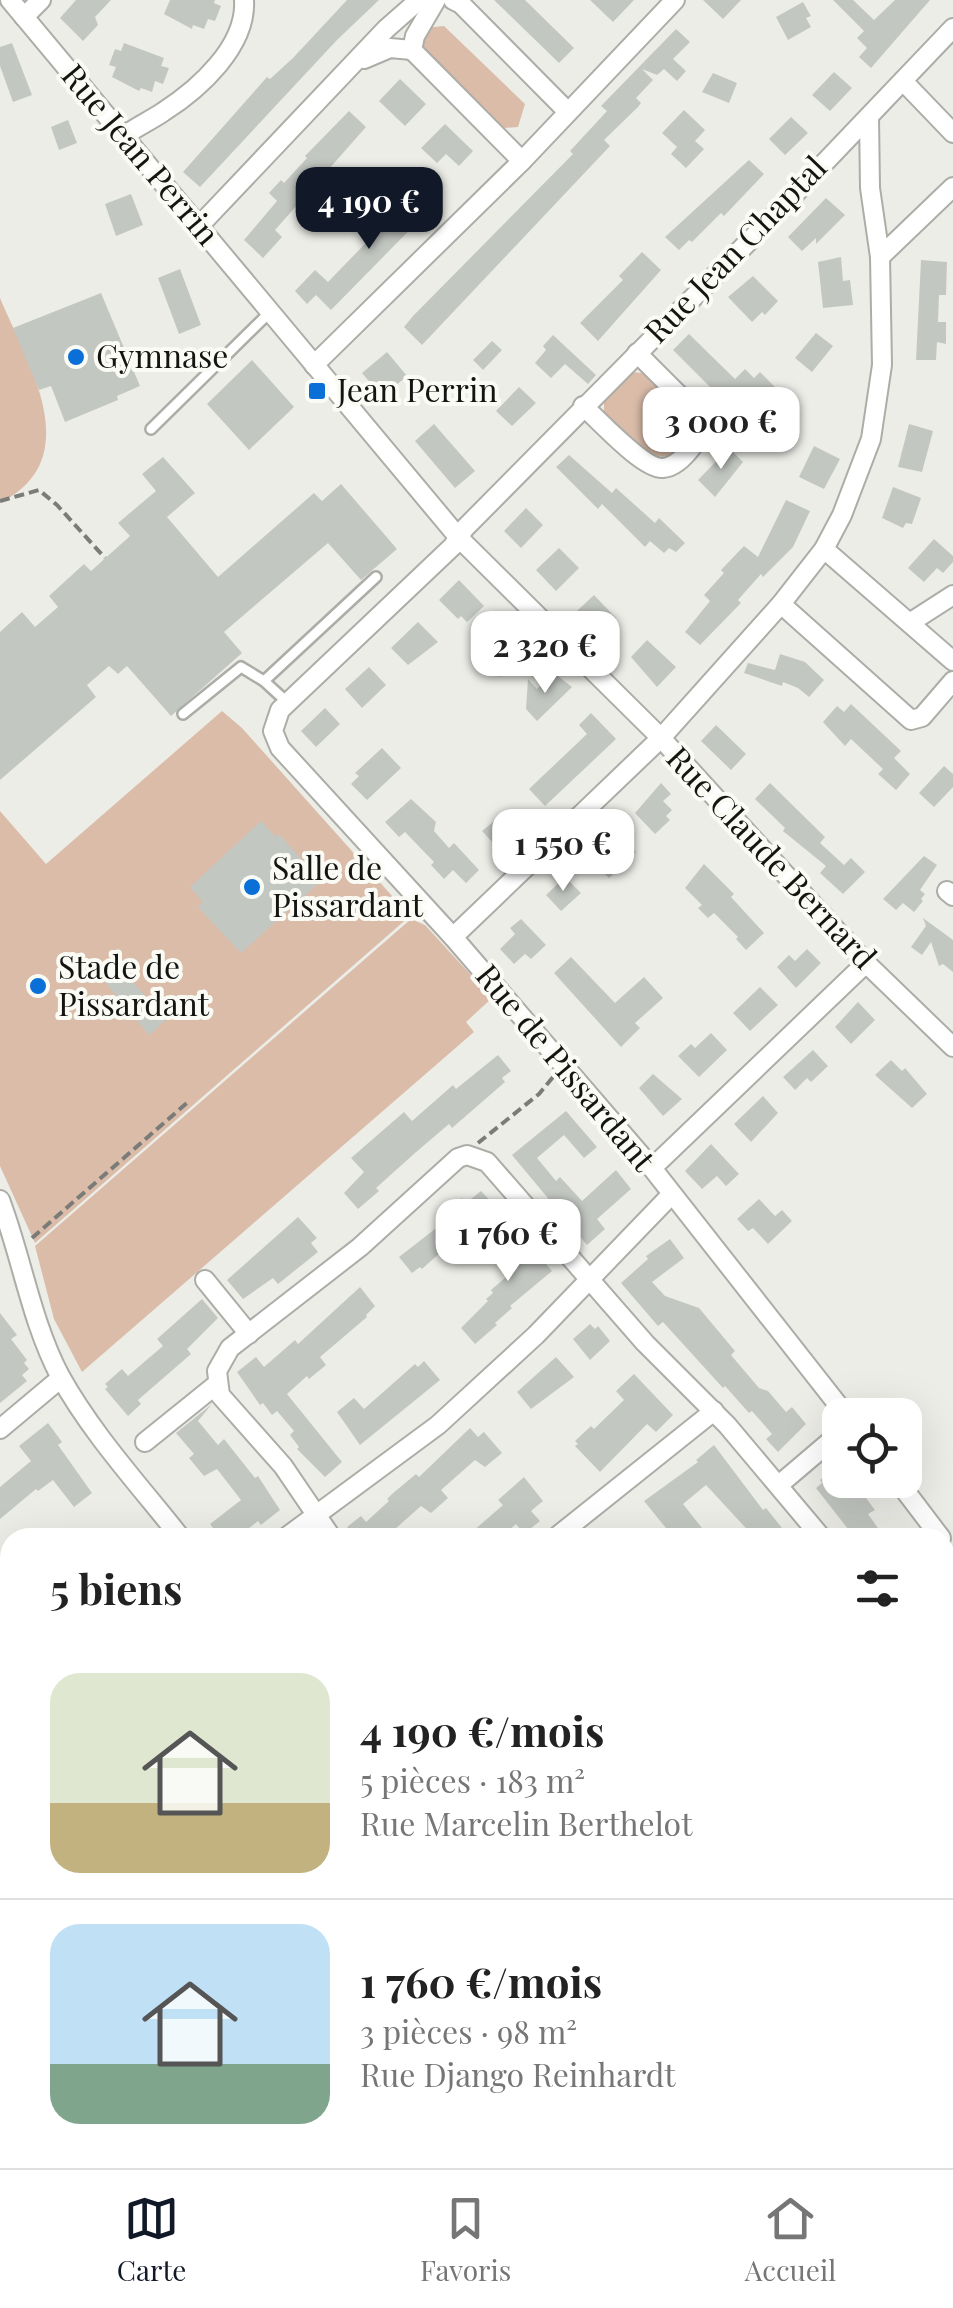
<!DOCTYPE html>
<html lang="fr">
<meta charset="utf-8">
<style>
:root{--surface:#fff;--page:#f6f6f6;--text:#222;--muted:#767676;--line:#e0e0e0;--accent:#111827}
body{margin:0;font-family:"Playfair Display",serif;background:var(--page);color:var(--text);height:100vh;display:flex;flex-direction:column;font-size:38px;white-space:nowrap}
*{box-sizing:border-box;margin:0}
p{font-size:32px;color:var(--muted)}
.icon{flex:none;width:55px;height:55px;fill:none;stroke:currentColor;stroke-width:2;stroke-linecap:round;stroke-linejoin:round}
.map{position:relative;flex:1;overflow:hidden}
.panel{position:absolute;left:0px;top:1528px;width:955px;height:642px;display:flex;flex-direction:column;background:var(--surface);border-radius:30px 30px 0 0;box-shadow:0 10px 40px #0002}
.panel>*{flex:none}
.controls{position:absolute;left:822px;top:1398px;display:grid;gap:20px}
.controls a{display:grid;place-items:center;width:100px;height:100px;border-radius:20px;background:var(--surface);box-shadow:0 10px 40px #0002;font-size:50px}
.price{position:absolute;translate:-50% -85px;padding:0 22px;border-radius:20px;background:#fff;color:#222;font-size:32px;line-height:65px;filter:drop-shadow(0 2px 5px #0008)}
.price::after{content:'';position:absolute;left:50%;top:60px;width:30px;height:22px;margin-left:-15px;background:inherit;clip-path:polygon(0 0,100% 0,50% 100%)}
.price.current{background:var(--accent);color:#fff}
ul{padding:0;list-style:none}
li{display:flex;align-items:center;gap:30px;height:250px;padding:0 50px}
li+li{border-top:2px solid var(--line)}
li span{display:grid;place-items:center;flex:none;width:280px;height:200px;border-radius:30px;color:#555}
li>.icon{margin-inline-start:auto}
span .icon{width:120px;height:120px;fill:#fffc;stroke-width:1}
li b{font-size:42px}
h2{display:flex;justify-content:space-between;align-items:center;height:120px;padding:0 50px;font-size:42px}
.tab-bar{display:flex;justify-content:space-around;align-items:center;height:140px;border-top:2px solid var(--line);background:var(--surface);font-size:28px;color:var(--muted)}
.tab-bar a{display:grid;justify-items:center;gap:5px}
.tab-bar .current{color:var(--accent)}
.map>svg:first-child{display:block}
.green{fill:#dabca9}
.building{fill:#c3c7c2}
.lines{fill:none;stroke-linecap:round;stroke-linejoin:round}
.service-casing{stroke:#adada8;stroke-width:14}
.minor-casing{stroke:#adada8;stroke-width:22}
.path{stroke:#7b7b78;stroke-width:4;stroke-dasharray:10 5;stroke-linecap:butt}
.service{stroke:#fff;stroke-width:9}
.minor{stroke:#fff;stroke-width:18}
.poi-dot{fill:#0a70d8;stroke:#fafbf5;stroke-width:4}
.labels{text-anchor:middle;stroke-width:8;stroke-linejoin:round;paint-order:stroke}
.street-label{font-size:32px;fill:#141412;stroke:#fafbf5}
.poi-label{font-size:32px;fill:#141412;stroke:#fafbf5;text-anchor:start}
</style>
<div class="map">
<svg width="953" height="2168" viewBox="0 0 953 2168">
<rect width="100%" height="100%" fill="#edede8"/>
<g class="green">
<path d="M 444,26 L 525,104 L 518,127 L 503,128 L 495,124 L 420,49 L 424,28 Z"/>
<path d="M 0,298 C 27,363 89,458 0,503 Z"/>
<path d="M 632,372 L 642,373 L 689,414 C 694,424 693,434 685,443 C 655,479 628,436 604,413 L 604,398 Z"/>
<path d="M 222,711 L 242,728 L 410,916 L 35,1243 L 0,1166 L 0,811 L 46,864 Z"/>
<path d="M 411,919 L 425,925 L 492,998 L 466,1022 L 474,1032 L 82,1372 L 54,1319 L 35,1246 Z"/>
</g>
<g class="building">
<path d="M 76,0 L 111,0 L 95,17 L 98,25 L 83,41 L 60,18 Z"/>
<path d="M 170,0 L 215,0 L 214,3 L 221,6 L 215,21 L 208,19 L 204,29 L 193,25 L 192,29 L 164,14 Z"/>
<path d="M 347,0 L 379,0 L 337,40 L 200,187 L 183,172 L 267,77 L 270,79 L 293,58 Z"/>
<path d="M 494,0 L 525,0 L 574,48 L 559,63 Z"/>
<path d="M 590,0 L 634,0 L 613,22 Z"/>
<path d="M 703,0 L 741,0 L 723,19 Z"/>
<path d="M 833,0 L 853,0 L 874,20 L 895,0 L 930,0 L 871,68 L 859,57 L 867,48 L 857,38 L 864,31 Z"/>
<path d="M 803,2 L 811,16 L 806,18 L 811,27 L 788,40 L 776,17 Z"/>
<path d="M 676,29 L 690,42 L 673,59 L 686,71 L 677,81 L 664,69 L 657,75 L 642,69 L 653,80 L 636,98 L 641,103 L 638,107 L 604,140 L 610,146 L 422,345 L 404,327 L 413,316 L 573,154 L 570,151 L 607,111 L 601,106 Z"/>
<path d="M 12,43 L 32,95 L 13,102 L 0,66 L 0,47 Z"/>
<path d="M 124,43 L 164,58 L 161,66 L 169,68 L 163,84 L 155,81 L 152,92 L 141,88 L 139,91 L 112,77 L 116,67 L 109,65 L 115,49 L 121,51 Z"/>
<path d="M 834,72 L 852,88 L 830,111 L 812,95 Z"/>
<path d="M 713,73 L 737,83 L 729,103 L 702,92 Z"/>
<path d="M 400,79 L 426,104 L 405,126 L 379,101 Z"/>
<path d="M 684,110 L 705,130 L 695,141 L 704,149 L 686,168 L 671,154 L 677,147 L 662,133 Z"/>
<path d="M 349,111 L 366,127 L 275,230 L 282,237 L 263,258 L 244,240 L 277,201 L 269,193 L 281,180 L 284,183 L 307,158 L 305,156 Z"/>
<path d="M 791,117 L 808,133 L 785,155 L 769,139 Z"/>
<path d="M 68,120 L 77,143 L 59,150 L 51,127 Z"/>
<path d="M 445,124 L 473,151 L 459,166 L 446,154 L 437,163 L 421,148 Z"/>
<path d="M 749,160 L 764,174 L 724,216 L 721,213 L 692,242 L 689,240 L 679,250 L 665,237 Z"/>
<path d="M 423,184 L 439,200 L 331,310 L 316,295 L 307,304 L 295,291 L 315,270 L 328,282 Z"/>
<path d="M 131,194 L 143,225 L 116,236 L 105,204 Z"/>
<path d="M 826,198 L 845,215 L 816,244 L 816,238 L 802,251 L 788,237 Z"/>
<path d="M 642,252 L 661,270 L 598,341 L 580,323 L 623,280 L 619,276 Z"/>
<path d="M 841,257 L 843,281 L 850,280 L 853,305 L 823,308 L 818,262 Z"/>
<path d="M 921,260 L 947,262 L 946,295 L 939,295 L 938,322 L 946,322 L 946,344 L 937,342 L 936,360 L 916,360 Z"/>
<path d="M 180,269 L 201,325 L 179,334 L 158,278 Z"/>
<path d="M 753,276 L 778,301 L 765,315 L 762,312 L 752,322 L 728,297 Z"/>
<path d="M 101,293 L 140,386 L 117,396 L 118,400 L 65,422 L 51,386 L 39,390 L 13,328 Z"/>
<path d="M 816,333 L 833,346 L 812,372 L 795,358 Z"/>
<path d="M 689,334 L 735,379 L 745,369 L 754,378 L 760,372 L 777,389 L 773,393 L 794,414 L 771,437 L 756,422 L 765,413 L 742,391 L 720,412 L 711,404 L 719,396 L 673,350 Z"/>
<path d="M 553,335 L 596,375 L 588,384 L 565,364 L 551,378 L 535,363 L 546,350 L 543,346 Z"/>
<path d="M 492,341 L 502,350 L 483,370 L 473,360 Z"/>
<path d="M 387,352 L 407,376 L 382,397 L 362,373 Z"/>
<path d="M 252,360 L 294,407 L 249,450 L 207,404 Z"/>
<path d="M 519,387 L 536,403 L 512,426 L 496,411 Z"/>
<path d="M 434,424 L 475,471 L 455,488 L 415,441 Z"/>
<path d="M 909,424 L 933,431 L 922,472 L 898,467 Z"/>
<path d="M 814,446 L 840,459 L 824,489 L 799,477 Z"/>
<path d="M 729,448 L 743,462 L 715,497 L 698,480 Z"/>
<path d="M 569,455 L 612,493 L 616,488 L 655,523 L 659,518 L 685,543 L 676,552 L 669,548 L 664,553 L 650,541 L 645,547 L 602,504 L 598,509 L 556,467 Z"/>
<path d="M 163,457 L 195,493 L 167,517 L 218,577 L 314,493 L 322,501 L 341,484 L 397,549 L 361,580 L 328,543 L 224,632 L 242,653 L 171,716 L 127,666 L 118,674 L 109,666 L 87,685 L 96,697 L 0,780 L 0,632 L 22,612 L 35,627 L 58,607 L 49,596 L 84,564 L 91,571 L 130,536 L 118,523 L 156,491 L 142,474 Z"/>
<path d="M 893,487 L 921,498 L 912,524 L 906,523 L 903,528 L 882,518 Z"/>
<path d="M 786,500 L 810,511 L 793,547 L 763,577 L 761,574 L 738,600 L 741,603 L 700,645 L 685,632 L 710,601 L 704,595 L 724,573 L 721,570 L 744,546 L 758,557 Z"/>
<path d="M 526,508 L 543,525 L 521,548 L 504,531 Z"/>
<path d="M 934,539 L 953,556 L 953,562 L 943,573 L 937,568 L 924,582 L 908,568 Z"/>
<path d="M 559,548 L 579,568 L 556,591 L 536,570 Z"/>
<path d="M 459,580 L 484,606 L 467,622 L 461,616 L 458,619 L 439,600 Z"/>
<path d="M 594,595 L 616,618 L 600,634 L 577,611 Z"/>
<path d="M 418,622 L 438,642 L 408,665 L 391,648 Z"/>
<path d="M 495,636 L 507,648 L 518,638 L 529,649 L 500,677 L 476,654 Z"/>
<path d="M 647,640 L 676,667 L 657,687 L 631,657 Z"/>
<path d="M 780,654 L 805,662 L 824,680 L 809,697 L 798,688 L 783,682 L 782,686 L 744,673 L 748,663 L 775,670 Z"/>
<path d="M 369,667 L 386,685 L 362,708 L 345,689 Z"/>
<path d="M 554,673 L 572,687 L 537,721 L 526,709 L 528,679 L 537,689 Z"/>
<path d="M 851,704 L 901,751 L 894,758 L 910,774 L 896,790 L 878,774 L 883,769 L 851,739 L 845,746 L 823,722 L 837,706 L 844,712 Z"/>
<path d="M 325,708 L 340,724 L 316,747 L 301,731 Z"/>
<path d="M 591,713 L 616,739 L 545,806 L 529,789 L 587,734 L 579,725 Z"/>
<path d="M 716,725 L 746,754 L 731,770 L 701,741 Z"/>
<path d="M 382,748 L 401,768 L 367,800 L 351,784 L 359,776 L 355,773 Z"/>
<path d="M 944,766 L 953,774 L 953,787 L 934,807 L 919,793 Z"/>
<path d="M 661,783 L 671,794 L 663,801 L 672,810 L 666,816 L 670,820 L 655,834 L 635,813 Z"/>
<path d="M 770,783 L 825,837 L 820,843 L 844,865 L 851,858 L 865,872 L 843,894 L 820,873 L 826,866 L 783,831 L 785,828 L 755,799 Z"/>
<path d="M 411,799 L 436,822 L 434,831 L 449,848 L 454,843 L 479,870 L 466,883 L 453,870 L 444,879 L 431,865 L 434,862 L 405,832 L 399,837 L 385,822 Z"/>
<path d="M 508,810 L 523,826 L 509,839 L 505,835 L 495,845 L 482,831 Z"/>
<path d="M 261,821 L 276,837 L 279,834 L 321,881 L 241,953 L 198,907 L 203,902 L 190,887 Z"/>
<path d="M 615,831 L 636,852 L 609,878 L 588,857 Z"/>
<path d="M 924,856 L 937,865 L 920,890 L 925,894 L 921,899 L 923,901 L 914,912 L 903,903 L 896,910 L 883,899 Z"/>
<path d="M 704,864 L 734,894 L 731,897 L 764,933 L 746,950 L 736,939 L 738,937 L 714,913 L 708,918 L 698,908 L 702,905 L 685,888 Z"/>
<path d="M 565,877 L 581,893 L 561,911 L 546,895 Z"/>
<path d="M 923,918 L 953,940 L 953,972 L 943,964 L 939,966 L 931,942 L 922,955 L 911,947 L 926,926 Z"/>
<path d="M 521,919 L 546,945 L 531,959 L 525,954 L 514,964 L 500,949 L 515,934 L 510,928 Z"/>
<path d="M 807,949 L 821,963 L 796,988 L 777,967 L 789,955 L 795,961 Z"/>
<path d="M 571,957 L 615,1003 L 644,977 L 663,998 L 635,1023 L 640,1028 L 621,1047 L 554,973 Z"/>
<path d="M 121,968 L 166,1020 L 149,1035 L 105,982 Z"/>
<path d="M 760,987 L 778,1005 L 750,1031 L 733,1013 Z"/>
<path d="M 858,1002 L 875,1020 L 851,1044 L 835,1027 Z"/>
<path d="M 711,1033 L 727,1050 L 699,1077 L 678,1056 L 691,1044 L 695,1048 Z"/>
<path d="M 813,1050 L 828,1066 L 811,1082 L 807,1078 L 795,1090 L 783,1077 Z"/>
<path d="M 498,1055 L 511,1071 L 502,1078 L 505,1082 L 452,1128 L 449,1124 L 415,1153 L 376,1188 L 379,1191 L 358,1209 L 344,1193 L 364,1172 L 351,1158 L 404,1112 L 412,1121 L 453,1085 L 456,1089 Z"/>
<path d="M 891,1060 L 902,1071 L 905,1068 L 927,1094 L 912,1108 L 875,1075 Z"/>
<path d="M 653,1074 L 682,1099 L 663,1116 L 639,1088 Z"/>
<path d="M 763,1096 L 778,1113 L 751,1142 L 734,1124 Z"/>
<path d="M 566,1111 L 597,1147 L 584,1158 L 564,1135 L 537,1158 L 556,1181 L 560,1177 L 582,1201 L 616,1170 L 631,1189 L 597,1219 L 605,1229 L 587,1245 L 512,1155 Z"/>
<path d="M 711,1144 L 739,1174 L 726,1186 L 717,1176 L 702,1189 L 685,1171 Z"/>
<path d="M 481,1191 L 496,1207 L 452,1245 L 451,1243 L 422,1269 L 420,1267 L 412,1273 L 399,1257 L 453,1215 L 448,1210 L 462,1198 L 466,1203 Z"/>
<path d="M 759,1199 L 775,1216 L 782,1210 L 792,1221 L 768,1244 L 753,1228 L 748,1231 L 737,1219 Z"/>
<path d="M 298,1217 L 317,1238 L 311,1243 L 318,1252 L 278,1284 L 273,1278 L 243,1299 L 227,1280 Z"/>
<path d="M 514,1227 L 552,1271 L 510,1306 L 512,1308 L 495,1323 L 497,1325 L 475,1344 L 461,1328 L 488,1301 L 486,1299 L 493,1293 L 491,1290 L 514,1270 L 493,1245 Z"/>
<path d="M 670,1239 L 684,1258 L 652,1282 L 665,1296 L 699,1308 L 735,1351 L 731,1355 L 759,1388 L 768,1391 L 786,1412 L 792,1407 L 806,1424 L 778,1452 L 766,1439 L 772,1434 L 752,1411 L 749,1413 L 725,1386 L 723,1388 L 663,1322 L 658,1326 L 621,1283 L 648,1259 L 646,1256 Z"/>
<path d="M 360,1287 L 375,1306 L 366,1315 L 367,1317 L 320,1357 L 326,1365 L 309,1379 L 307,1376 L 287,1394 L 342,1462 L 325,1477 L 297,1449 L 299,1447 L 290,1435 L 294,1431 L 277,1411 L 272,1415 L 263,1403 L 260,1405 L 237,1372 L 256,1357 L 264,1367 L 295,1340 L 298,1344 Z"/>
<path d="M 202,1299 L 218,1318 L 187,1349 L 191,1354 L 138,1400 L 141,1404 L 128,1416 L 105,1389 L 108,1387 L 105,1384 L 122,1369 L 128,1376 L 143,1363 L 163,1346 L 157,1339 Z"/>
<path d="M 0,1313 L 17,1335 L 11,1339 L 27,1360 L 24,1363 L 29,1369 L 22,1375 L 27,1381 L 0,1403 Z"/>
<path d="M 590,1324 L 595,1329 L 598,1326 L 610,1341 L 590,1360 L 573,1339 Z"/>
<path d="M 556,1357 L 574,1377 L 531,1409 L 517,1392 Z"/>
<path d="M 424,1361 L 440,1380 L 360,1445 L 337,1412 L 354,1398 L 364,1409 L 415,1364 L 418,1367 Z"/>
<path d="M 634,1374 L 673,1415 L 656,1432 L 647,1424 L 600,1472 L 575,1446 L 578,1444 L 575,1441 L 591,1426 L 594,1429 L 624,1400 L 616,1391 Z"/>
<path d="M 212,1404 L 198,1421 L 218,1445 L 224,1439 L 255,1478 L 258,1476 L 280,1510 L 261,1525 L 258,1521 L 237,1538 L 220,1538 L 210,1524 L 241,1500 L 217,1469 L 204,1476 L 189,1458 L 194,1454 L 176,1433 Z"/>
<path d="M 48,1423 L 62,1442 L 58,1445 L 92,1493 L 74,1507 L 53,1480 L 38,1491 L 36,1489 L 0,1519 L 0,1487 L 31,1461 L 19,1446 Z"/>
<path d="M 470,1428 L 478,1437 L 484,1432 L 502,1453 L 485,1467 L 475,1460 L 441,1490 L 448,1498 L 431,1513 L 421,1506 L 385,1538 L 356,1538 L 347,1527 L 361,1516 L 366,1522 L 389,1501 L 387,1499 L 392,1494 L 416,1474 L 419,1477 Z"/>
<path d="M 714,1445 L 763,1510 L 766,1508 L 790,1538 L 755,1538 L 706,1485 L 683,1504 L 702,1528 L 691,1538 L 674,1538 L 644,1501 L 698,1462 L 696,1460 Z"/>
<path d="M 835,1468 L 840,1480 L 844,1480 L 855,1494 L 860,1490 L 875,1510 L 868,1514 L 880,1531 L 871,1538 L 855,1538 L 816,1488 L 822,1483 L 820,1480 Z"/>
<path d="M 524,1477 L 543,1501 L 531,1511 L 540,1521 L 524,1534 L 516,1524 L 500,1538 L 465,1538 L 503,1505 L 498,1500 Z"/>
</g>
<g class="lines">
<g class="service-casing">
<g id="service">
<path d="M 151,429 L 270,312"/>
<path d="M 264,681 L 376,577"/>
<path d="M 183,714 L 241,667 L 264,681 L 288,703"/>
</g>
</g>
<g class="minor-casing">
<g id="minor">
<path d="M 10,0 L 459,538 L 661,738 L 866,963 L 953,1047"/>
<path d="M 436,0 L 415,36 L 412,50 L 522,161"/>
<path d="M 453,0 L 461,4 L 567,111"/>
<path d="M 24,17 L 41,0"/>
<path d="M 364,59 L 390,48 L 412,50"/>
<path d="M 903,81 L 953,133"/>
<path d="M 123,137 C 135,127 150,121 163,112 C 199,89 247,46 244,0"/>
<path d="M 200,225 L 386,29 L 419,0"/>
<path d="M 880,257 L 953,187"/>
<path d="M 314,365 L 522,161 L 675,0"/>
<path d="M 583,406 C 599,420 644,470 663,468 C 676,467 687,454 694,444 C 703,432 699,419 692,408 L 637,353"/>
<path d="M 824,549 L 953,661"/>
<path d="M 781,604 L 911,720 L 922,717 L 953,681"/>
<path d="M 911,622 L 953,595"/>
<path d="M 947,891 L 953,896"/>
<path d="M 453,937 L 661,738 L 781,604 L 824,549 L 842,515 L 871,439 L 882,365 L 880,257 L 870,188 L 869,117"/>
<path d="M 652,1168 L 866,963"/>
<path d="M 0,1200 C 22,1258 31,1321 60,1376 C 92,1434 140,1486 181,1538"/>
<path d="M 205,1280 L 249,1334"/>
<path d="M 846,1415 L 652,1168 L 453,937 L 280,748 L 273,731 L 280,710 L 453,546 L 464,529 L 766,224 L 953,28"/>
<path d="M 0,1429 L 61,1378"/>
<path d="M 145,1442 L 217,1384"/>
<path d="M 897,1480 L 941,1538"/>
<path d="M 780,1484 L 840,1433"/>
<path d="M 285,1538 L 438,1425 L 536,1335 L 671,1195"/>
<path d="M 332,1538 L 283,1466 L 220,1395 L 217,1371 L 230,1348 L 360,1247 L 458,1158 L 467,1155 L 487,1162 L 645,1343 L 727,1425 L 822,1538"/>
<path d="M 555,1538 L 714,1411"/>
<path d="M 945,1689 L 953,1686"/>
<path d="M 0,1834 L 10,1826"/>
<path d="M 0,1901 L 10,1904"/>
<path d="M 0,2051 L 10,2045"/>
<path d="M 0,2147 L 10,2141"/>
<path d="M 623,2160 L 627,2168"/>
</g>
</g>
<g class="path">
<path d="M 0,501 L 39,490 L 57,505 L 105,558"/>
<path d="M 478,1143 L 539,1094 L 553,1077"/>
<path d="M 32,1238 L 188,1102"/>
<path d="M 0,1921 L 10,1924"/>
<path d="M 945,2127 L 953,2121"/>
<path d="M 699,2168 L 707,2160"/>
<path d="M 811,2168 L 820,2160"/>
</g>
<use href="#service" class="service"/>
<use href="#minor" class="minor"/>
</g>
<g class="poi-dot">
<circle cx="76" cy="357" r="10"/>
<rect x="307" y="381" width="20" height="20" rx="5"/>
<circle cx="252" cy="887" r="10"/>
<circle cx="38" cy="986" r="10"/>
</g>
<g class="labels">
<g class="street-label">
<text transform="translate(140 155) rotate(50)" y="11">Rue Jean Perrin</text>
<text transform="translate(736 250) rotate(-46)" y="11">Rue Jean Chaptal</text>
<text transform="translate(771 858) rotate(47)" y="11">Rue Claude Bernard</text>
<text transform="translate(565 1068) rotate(50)" y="11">Rue de Pissardant</text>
</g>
<g class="poi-label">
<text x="96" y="368">Gymnase</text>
<text x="337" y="402">Jean Perrin</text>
<text x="272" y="880">Salle de<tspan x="272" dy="37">Pissardant</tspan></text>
<text x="58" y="979">Stade de<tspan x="58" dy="37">Pissardant</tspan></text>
</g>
</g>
</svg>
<div class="controls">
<a><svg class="icon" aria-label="locate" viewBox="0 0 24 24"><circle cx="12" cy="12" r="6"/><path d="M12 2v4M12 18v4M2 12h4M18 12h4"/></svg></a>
</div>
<b class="price current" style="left:369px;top:252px">4 190 €</b>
<b class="price" style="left:721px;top:472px">3 000 €</b>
<b class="price" style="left:545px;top:696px">2 320 €</b>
<b class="price" style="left:563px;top:894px">1 550 €</b>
<b class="price" style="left:508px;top:1284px">1 760 €</b>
<section class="panel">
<h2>5 biens<svg class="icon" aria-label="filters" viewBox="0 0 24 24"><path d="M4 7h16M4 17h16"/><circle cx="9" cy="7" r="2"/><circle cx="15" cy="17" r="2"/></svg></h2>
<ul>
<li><span style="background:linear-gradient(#dfe7d0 65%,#c2b280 0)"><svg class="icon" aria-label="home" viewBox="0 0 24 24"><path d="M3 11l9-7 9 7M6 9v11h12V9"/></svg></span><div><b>4 190 €/mois</b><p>5 pièces · 183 m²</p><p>Rue Marcelin Berthelot</p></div></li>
<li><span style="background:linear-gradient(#bfe0f5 70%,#7fa58c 0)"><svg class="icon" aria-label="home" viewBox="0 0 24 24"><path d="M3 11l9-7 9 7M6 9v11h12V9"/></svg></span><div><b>1 760 €/mois</b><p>3 pièces · 98 m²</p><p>Rue Django Reinhardt</p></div></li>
</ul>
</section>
</div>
<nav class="tab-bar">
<a class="current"><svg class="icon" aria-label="map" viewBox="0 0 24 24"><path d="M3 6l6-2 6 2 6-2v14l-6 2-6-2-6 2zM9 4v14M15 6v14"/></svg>Carte</a>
<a><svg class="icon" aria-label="saved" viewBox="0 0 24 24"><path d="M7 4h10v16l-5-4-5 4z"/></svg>Favoris</a>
<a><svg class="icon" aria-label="home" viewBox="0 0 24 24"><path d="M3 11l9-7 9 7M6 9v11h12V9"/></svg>Accueil</a>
</nav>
